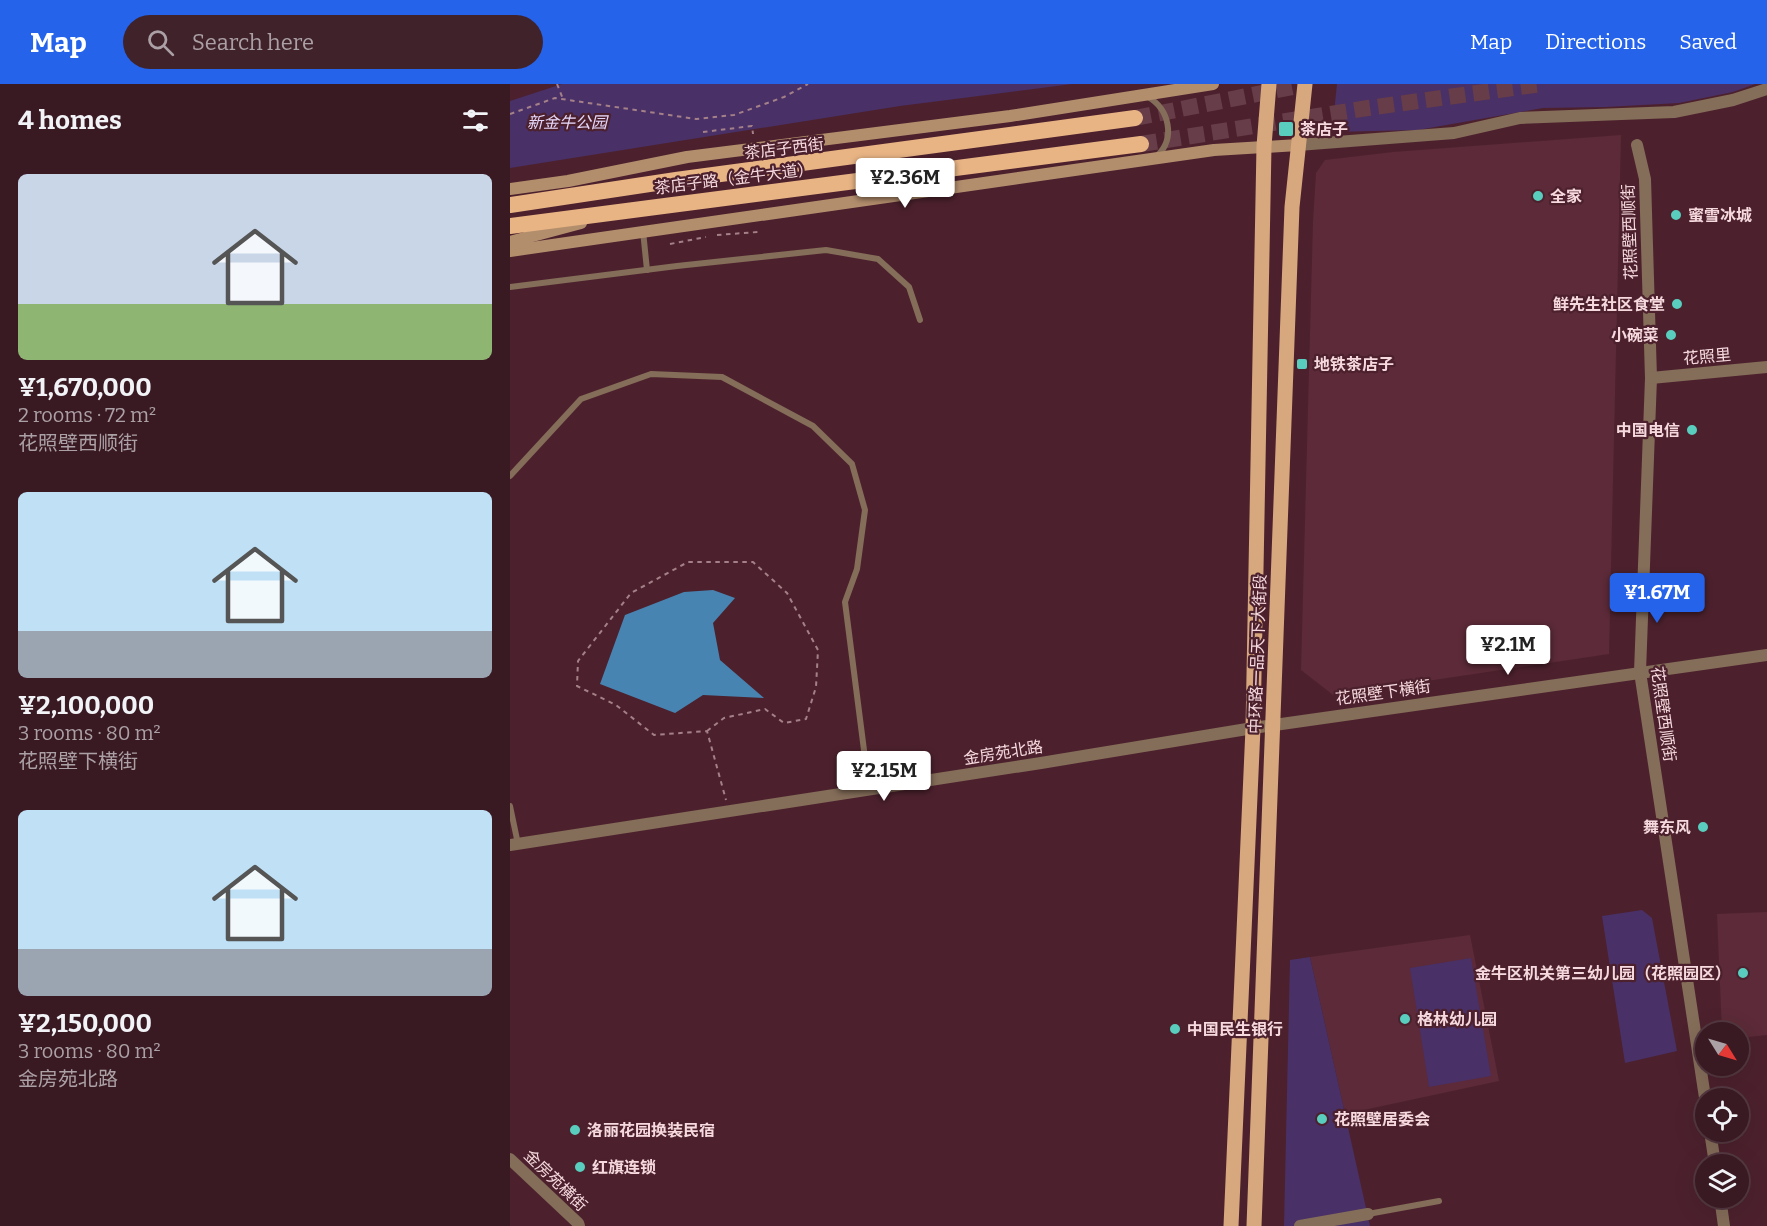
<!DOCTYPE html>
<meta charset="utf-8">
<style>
:root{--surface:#391922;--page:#40222a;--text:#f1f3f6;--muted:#aba0a5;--line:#533840;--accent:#2563eb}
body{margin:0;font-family:Bitter,"Noto Sans SC",serif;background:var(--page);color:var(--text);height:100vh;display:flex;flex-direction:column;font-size:22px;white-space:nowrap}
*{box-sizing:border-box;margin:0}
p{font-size:20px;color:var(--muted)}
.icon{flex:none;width:33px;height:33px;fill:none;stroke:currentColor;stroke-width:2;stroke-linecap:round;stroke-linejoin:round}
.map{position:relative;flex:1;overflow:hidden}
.panel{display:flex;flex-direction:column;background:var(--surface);width:510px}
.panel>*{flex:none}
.needle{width:39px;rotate:127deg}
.controls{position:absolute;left:1185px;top:938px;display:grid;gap:12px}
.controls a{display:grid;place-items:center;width:54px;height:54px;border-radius:50%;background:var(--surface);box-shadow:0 6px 24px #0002,0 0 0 2px var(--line);font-size:30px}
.price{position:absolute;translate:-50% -51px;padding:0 14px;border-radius:6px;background:#fff;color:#222;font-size:20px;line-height:39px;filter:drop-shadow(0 2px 3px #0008)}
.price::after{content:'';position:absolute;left:50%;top:36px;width:18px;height:14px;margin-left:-9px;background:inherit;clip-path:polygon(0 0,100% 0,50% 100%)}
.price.current{background:var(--accent);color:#fff}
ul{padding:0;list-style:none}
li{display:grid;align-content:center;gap:12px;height:318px;padding:0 18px}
li span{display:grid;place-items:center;height:186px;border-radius:9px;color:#555}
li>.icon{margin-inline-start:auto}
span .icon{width:108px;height:108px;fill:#fffc;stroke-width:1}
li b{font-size:26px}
h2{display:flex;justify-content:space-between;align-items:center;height:72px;padding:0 18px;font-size:26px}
header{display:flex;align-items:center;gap:36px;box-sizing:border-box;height:84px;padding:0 30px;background:var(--accent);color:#fff}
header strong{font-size:28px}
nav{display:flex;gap:33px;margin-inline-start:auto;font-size:21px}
.search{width:420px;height:54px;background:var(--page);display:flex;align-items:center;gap:15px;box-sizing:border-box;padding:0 21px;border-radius:33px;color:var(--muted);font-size:22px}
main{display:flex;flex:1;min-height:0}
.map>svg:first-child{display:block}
.built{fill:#5c2a38}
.green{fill:#493066}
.water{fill:#4884b2}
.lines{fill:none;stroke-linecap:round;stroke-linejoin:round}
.trunk-tunnel{stroke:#663d48;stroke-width:16;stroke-dasharray:16 8;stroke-linecap:butt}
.path{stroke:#a48089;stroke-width:2;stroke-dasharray:4.5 4.5;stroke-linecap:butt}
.service{stroke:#846d59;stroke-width:6}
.minor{stroke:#846d59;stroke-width:12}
.tertiary{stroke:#846d59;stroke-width:12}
.secondary{stroke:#b38e6d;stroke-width:12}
.primary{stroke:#d7a87d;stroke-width:15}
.trunk{stroke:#e8b484;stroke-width:16}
.poi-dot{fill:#59cebe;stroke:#4c212d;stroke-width:2}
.labels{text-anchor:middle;stroke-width:4.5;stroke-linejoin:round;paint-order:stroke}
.park-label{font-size:16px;font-style:italic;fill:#e6d8fb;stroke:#4c212d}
.poi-label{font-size:16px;font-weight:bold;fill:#f6d9df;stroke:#4c212d;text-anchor:start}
.street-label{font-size:16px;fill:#f6d9df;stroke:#4c212d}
</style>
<header>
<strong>Map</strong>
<div class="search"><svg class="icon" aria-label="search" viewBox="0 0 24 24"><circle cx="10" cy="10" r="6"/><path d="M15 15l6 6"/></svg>Search here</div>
<nav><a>Map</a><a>Directions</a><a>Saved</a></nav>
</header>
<main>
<section class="panel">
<h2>4 homes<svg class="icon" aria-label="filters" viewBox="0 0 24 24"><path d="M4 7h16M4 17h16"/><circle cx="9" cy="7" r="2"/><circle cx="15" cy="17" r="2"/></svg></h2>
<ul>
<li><span style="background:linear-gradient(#c9d6e8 70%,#8fb573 0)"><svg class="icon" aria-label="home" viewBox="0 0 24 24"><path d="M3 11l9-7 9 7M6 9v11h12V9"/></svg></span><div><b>¥1,670,000</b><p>2 rooms · 72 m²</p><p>花照壁西顺街</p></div></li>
<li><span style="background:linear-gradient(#bfe0f5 75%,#9aa5b1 0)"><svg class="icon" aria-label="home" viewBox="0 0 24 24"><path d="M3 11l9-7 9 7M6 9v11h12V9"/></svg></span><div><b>¥2,100,000</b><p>3 rooms · 80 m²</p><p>花照壁下横街</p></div></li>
<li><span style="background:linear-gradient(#bfe0f5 75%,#9aa5b1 0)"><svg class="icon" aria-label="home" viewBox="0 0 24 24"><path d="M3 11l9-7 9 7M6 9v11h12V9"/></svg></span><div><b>¥2,150,000</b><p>3 rooms · 80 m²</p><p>金房苑北路</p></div></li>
</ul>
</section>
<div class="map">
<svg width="1257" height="1142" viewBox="0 0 1257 1142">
<rect width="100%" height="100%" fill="#4c212d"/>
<g class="built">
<path d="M 1111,51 L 1099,570 L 823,611 L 791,586 L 803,137 L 806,89 L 815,76 L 883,68 Z"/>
<path d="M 1257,828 L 1257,951 L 1229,954 L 1228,948 L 1212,948 L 1207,830 Z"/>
<path d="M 960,851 L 989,997 L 835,1030 L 800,873 Z"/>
</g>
<g class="green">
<path d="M 52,0 L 562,0 L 390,22 L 0,84 L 0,17 Z"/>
<path d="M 827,0 L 1245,0 L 1223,8 L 1169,19 L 1096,23 L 1033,24 L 908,46 L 822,48 Z"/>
<path d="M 1132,826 L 1142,834 L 1167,967 L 1115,979 L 1092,832 Z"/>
<path d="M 800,873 L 860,1142 L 774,1142 L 780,876 Z"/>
<path d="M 961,874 L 981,992 L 919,1003 L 900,884 Z"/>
</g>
<path class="water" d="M 203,506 L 225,514 L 203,539 L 210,576 L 254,614 L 193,611 L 165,629 L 90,600 L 115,531 L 174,508 Z"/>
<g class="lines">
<g class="trunk-tunnel">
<path d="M 625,34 L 798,0"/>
<path d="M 631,60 L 858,24 L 1032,0"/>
</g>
<g class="path">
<path d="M 47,0 L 53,15"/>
<path d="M 0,30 L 45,14 L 186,35 L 224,31 L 274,13 L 298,0"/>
<path d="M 193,48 L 242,42 L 243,50"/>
<path d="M 207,151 L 248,148"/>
<path d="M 160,160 L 196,153"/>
<path d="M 197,647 L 214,634 L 255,625 L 274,639 L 296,635 L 306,603 L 308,566 L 277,509 L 243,478 L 178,478 L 121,509 L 68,577 L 67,602 L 106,621 L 144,651 L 197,647 L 216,716"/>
</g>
<g class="service">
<path d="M 638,13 C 659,25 666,54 647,72"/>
<path d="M 133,147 L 137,186"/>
<path d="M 0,203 L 167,182 L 316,166 L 368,175 L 399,203 L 410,236"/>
<path d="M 0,392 L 71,315 L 141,290 L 212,293 L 303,342 L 342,380 L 355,426 L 347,485 L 335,518 L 359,705"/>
<path d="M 0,722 L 8,760"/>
<path d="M 858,1130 L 929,1117"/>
</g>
<g class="minor">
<path d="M 788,61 L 944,49 L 1010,34 L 1164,28 L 1223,16 L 1257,5"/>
<path d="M 1127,61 L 1135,95 L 1141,294 L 1130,588 L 1196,1020"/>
<path d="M 1141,294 L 1257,283"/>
<path d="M 743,644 L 1257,571"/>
<path d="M 1200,1047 L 1205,1080"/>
<path d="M 0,1075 L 68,1139 L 69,1142"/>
<path d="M 1210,1113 L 1214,1142"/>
<path d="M 790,1142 L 858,1130"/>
</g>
<path class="tertiary" d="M 0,761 L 531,679 L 743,644"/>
<g class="secondary">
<path d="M 0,105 L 58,97 L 177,73 L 500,32 L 703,0"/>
<path d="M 0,158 L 71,139"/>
<path d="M 0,167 L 704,66 L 788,61"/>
</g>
<g class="primary">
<path d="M 721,1142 L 743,644 L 754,62 L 759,0"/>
<path d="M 744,1142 L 782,123 L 795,0"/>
</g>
<g class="trunk">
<path d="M 0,121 L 166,96 L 625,34"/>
<path d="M 0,142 L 631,60"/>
</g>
</g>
<g class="poi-dot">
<rect x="768" y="37" width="16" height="16" rx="3"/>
<circle cx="1028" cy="112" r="6"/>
<circle cx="1166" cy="131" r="6"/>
<circle cx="1167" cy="220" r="6"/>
<circle cx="1161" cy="251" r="6"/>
<rect x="786" y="274" width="12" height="12" rx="3"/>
<circle cx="1182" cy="346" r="6"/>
<circle cx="1193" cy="743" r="6"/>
<circle cx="1233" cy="889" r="6"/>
<circle cx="895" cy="935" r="6"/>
<circle cx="665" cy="945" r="6"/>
<circle cx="812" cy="1035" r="6"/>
<circle cx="65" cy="1046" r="6"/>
<circle cx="70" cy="1083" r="6"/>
</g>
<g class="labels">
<g class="park-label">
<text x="57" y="44">新金牛公园</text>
</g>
<g class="poi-label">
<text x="790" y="51">茶店子</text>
<text x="1040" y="118">全家</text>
<text x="1178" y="137">蜜雪冰城</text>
<text x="1155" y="226" text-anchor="end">鲜先生社区食堂</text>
<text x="1149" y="257" text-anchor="end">小碗菜</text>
<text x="804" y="286">地铁茶店子</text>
<text x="1170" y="352" text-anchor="end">中国电信</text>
<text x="1181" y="749" text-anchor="end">舞东风</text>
<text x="1221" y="895" text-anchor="end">金牛区机关第三幼儿园（花照园区）</text>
<text x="907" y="941">格林幼儿园</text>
<text x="677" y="951">中国民生银行</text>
<text x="824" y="1041">花照壁居委会</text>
<text x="77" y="1052">洛丽花园换装民宿</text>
<text x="82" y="1089">红旗连锁</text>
</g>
<g class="street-label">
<text transform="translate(274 64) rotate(-7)" y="6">茶店子西街</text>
<text transform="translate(224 94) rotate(-7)" y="6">茶店子路（金牛大道）</text>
<text transform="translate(1119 148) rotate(-92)" y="6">花照壁西顺街</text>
<text transform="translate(1197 272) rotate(-5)" y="6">花照里</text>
<text transform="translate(747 570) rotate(-88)" y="6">中环路一品天下大街段</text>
<text transform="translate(873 608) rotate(-8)" y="6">花照壁下横街</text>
<text transform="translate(1154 630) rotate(82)" y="6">花照壁西顺街</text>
<text transform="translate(493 668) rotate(-9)" y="6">金房苑北路</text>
<text transform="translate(46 1096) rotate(44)" y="6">金房苑横街</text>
</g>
</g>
</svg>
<div class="controls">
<a><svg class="needle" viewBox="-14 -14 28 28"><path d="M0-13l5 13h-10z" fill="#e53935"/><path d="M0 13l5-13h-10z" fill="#aba0a5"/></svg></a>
<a><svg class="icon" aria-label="locate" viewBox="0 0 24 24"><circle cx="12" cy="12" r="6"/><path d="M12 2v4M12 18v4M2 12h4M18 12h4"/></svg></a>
<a><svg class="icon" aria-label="layers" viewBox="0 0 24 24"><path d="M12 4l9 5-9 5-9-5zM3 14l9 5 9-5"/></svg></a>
</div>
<b class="price" style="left:395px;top:125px">¥2.36M</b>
<b class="price current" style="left:1147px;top:540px">¥1.67M</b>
<b class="price" style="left:998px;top:592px">¥2.1M</b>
<b class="price" style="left:374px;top:718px">¥2.15M</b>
</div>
</main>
